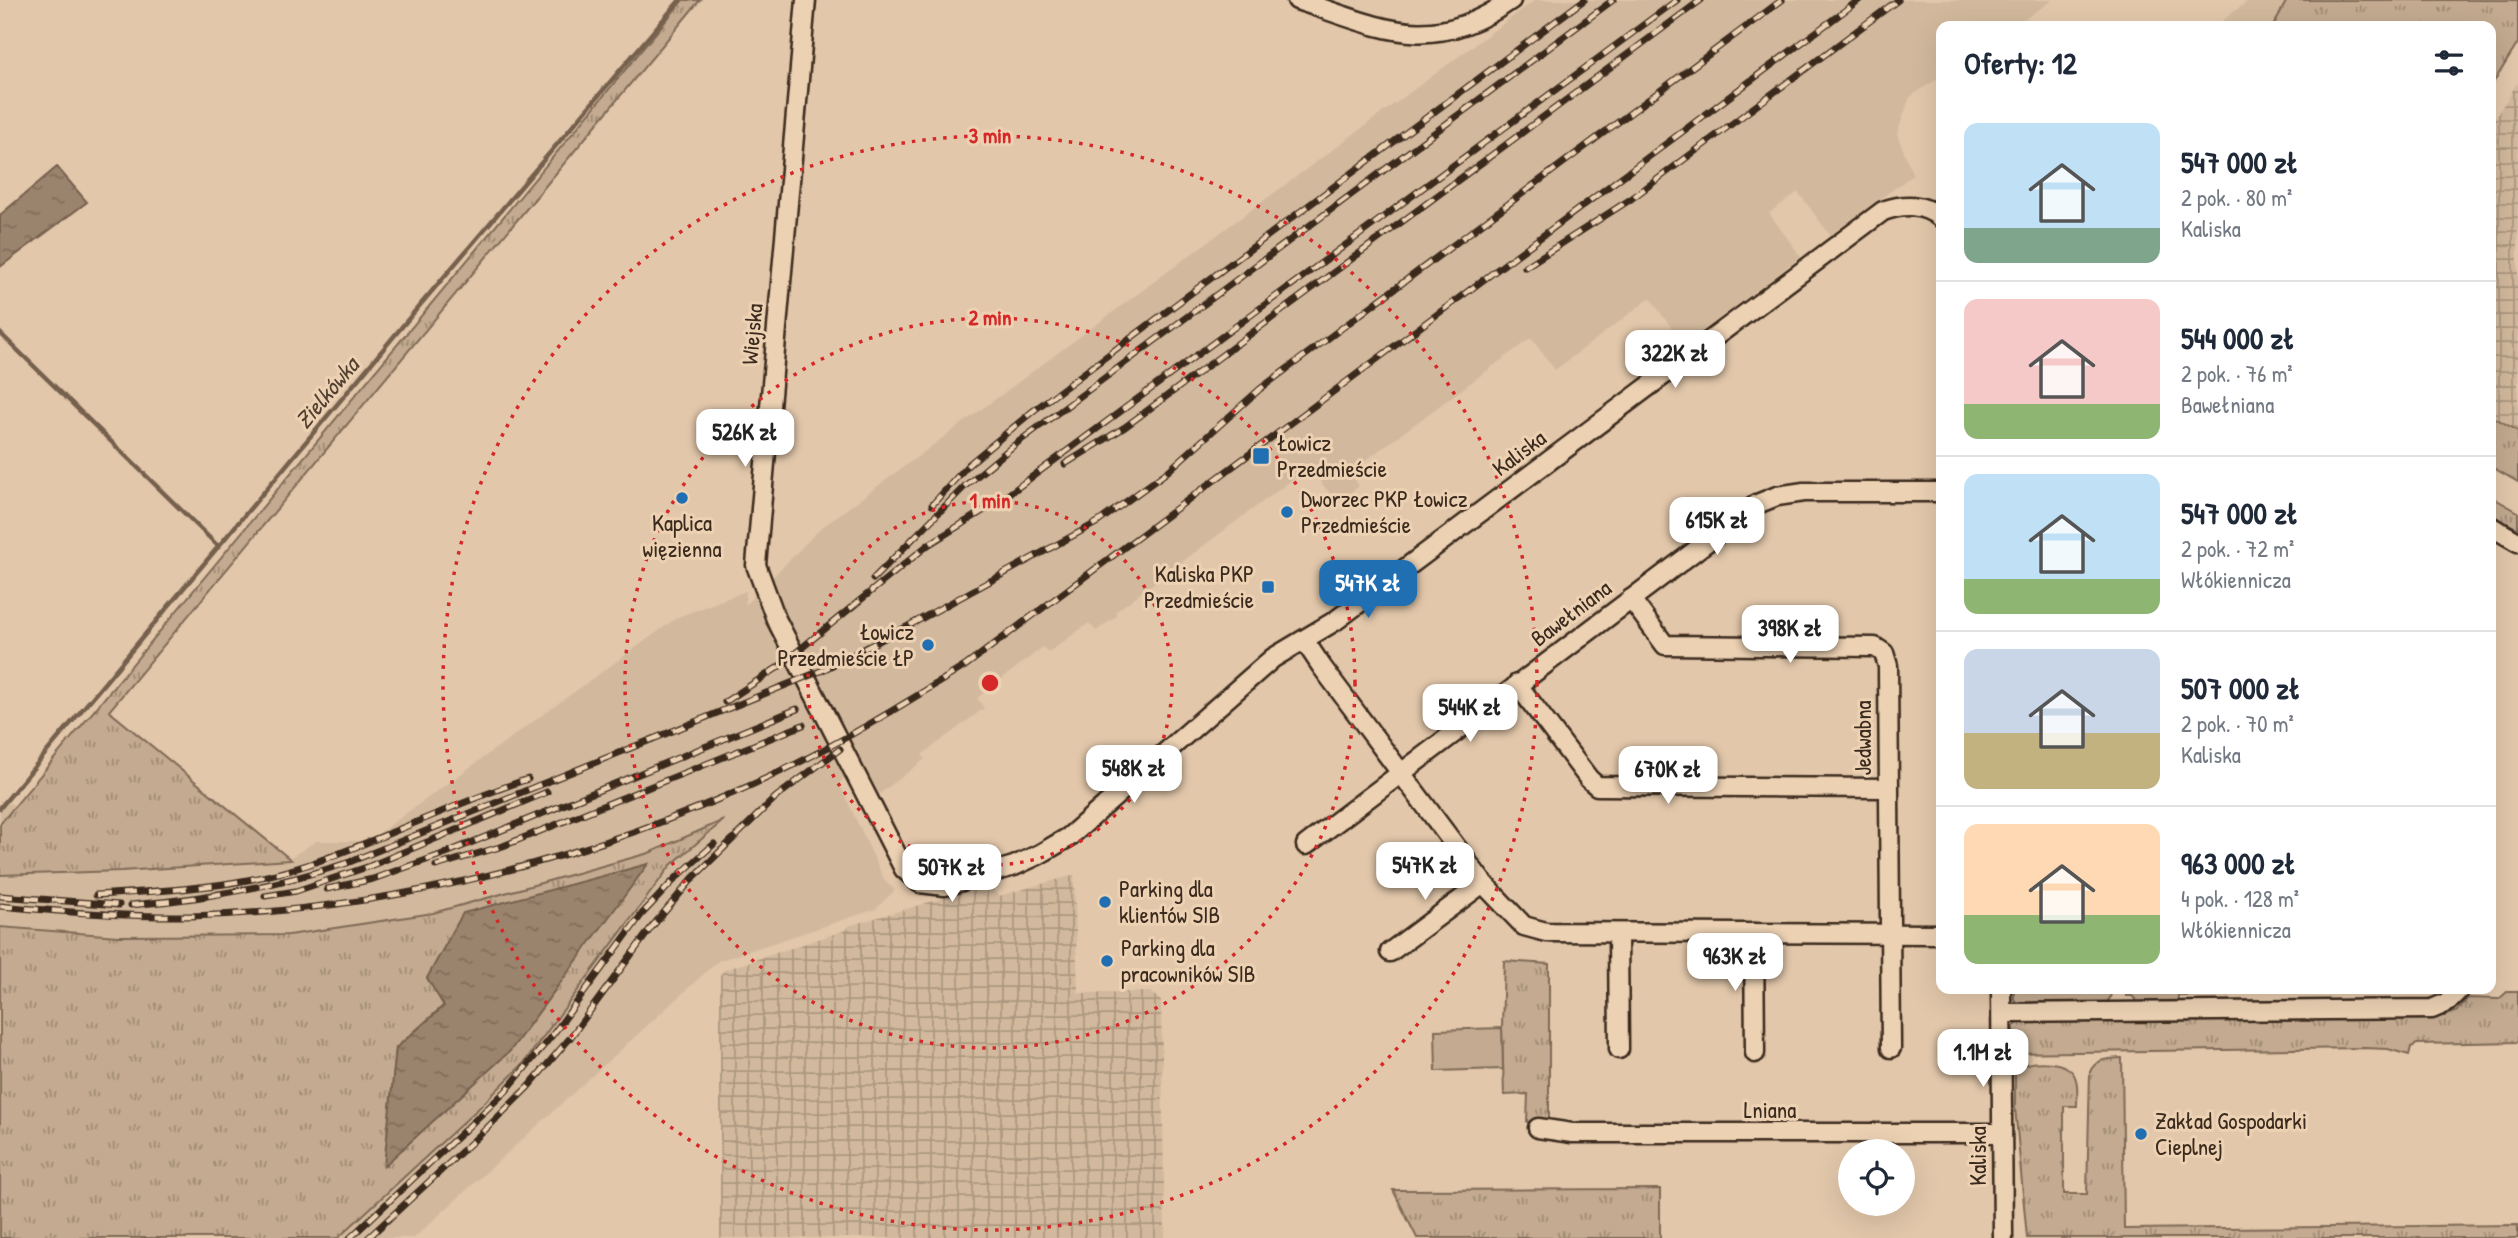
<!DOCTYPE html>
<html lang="pl">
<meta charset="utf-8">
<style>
:root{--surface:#fff;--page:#f2f2f3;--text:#1f2937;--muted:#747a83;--line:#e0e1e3;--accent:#1f6fb2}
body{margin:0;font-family:"Patrick Hand",sans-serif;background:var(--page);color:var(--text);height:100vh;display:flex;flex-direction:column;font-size:26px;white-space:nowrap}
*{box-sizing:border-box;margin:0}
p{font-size:23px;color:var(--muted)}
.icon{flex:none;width:38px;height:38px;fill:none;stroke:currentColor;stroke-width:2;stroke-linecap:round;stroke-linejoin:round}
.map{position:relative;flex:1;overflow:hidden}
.panel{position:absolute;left:1936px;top:21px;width:560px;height:973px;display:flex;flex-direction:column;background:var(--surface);border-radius:14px;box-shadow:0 7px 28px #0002}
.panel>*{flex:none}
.controls{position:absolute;left:1838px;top:1139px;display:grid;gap:14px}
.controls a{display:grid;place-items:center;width:77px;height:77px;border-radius:50%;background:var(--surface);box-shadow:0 7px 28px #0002;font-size:35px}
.price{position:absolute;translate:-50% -60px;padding:0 16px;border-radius:14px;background:#fff;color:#222;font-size:23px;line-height:46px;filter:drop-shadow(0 2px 4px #0008)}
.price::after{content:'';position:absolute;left:50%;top:42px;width:21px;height:16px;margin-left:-10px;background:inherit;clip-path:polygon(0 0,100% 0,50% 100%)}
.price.current{background:var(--accent);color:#fff}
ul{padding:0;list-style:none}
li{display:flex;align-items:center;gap:21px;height:175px;padding:0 28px}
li+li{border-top:2px solid var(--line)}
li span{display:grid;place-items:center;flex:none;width:196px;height:140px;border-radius:14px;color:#555}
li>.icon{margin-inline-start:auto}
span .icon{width:84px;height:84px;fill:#fffc;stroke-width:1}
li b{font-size:30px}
h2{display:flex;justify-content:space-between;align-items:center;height:84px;padding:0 28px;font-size:30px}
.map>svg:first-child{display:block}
.built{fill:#d2b99d}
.industrial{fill:url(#industrial-grid)}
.grass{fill:url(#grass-tufts);stroke:#7f6a57;stroke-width:2;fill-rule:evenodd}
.pitch{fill:#c3aa90;stroke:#7f6a57;stroke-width:2}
.water{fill:url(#water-ripples);stroke:#75604e;stroke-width:2}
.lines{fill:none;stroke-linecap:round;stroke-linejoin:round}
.stream{stroke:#75604e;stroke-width:4.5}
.minor-casing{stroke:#3b2a1e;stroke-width:23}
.minor{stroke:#ecd1b3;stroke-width:18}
.rail-casing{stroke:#3b2a1e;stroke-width:7}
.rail{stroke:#ecd1b3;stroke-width:4.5;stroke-dasharray:13;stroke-linecap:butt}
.ring{fill:none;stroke:#d62828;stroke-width:3.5;stroke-dasharray:3.5 7}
.poi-dot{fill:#1f6fb2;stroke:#ecd1b3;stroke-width:2.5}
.labels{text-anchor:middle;stroke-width:6;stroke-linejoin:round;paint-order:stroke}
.street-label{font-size:23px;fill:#3b2a1e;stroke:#ecd1b3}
.poi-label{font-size:23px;fill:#3b2a1e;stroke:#ecd1b3;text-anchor:start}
.water-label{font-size:24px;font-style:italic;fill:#534032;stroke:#ecd1b3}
.centre{fill:#d62828;stroke:#ecd1b3;stroke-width:3.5}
.ring-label{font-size:21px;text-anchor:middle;font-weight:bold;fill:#d62828;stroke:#ecd1b3;stroke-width:6;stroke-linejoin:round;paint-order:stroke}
</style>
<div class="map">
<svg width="2518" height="1238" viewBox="0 0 2518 1238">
<defs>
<pattern id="industrial-grid" width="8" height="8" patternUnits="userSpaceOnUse" patternTransform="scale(1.75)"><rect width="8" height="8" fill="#d2b99d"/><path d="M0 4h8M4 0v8" fill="none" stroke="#ac977f"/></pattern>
<pattern id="grass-tufts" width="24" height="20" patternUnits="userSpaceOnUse" patternTransform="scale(1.75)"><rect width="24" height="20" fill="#c3aa90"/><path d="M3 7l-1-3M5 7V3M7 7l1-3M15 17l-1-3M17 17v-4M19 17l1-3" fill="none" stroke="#a08b75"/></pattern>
<pattern id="water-ripples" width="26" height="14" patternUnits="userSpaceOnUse" patternTransform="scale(1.75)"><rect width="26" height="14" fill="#9b846e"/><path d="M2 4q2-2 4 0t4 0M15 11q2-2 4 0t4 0" fill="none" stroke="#806c5a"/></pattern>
</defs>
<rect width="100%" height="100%" fill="#e2c7aa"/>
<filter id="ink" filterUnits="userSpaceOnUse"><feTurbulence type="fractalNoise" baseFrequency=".0143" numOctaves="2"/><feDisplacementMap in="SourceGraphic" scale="14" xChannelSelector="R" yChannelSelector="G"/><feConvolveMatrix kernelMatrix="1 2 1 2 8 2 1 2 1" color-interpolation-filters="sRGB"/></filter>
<g filter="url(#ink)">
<g class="built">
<path d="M 1535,0 L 2053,0 L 2014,26 L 1941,26 L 1941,76 L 1910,97 L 1897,134 L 1913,175 L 1830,235 L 1798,192 L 1769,213 L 1801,257 L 1684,345 L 1650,298 L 1555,370 L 1531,338 L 1350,472 L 1359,486 L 1337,503 L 1309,467 L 1115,612 L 1117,616 L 1096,631 L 1089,623 L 1048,653 L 1043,647 L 977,698 L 984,708 L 922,755 L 925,759 L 877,796 L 860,764 L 839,783 L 885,881 L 895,890 L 876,909 L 718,961 L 414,1238 L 303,1238 L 404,1142 L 402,934 L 0,1231 L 0,800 L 104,838 L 268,840 L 290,858 L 316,841 L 368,841 L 678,617 L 746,591 L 745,605 L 821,528 Z"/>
<path d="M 2249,0 L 2507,0 L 2490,26 L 2216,26 Z"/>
</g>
<g class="industrial">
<path d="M 2518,82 L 2518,463 L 2490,448 L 2490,126 Z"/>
<path d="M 1074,875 L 1078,993 L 1150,992 L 1161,1001 L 1165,1238 L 720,1238 L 720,975 L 724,970 L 846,930 L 848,926 L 988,885 L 999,896 Z"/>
</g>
<g class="grass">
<path d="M 683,0 L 700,0 L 109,711 L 291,860 L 121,871 L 0,875 L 0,824 Z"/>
<path d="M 2287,0 L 2518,0 L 2518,43 L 2490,88 L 2490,26 L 2273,26 Z"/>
<path d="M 2490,415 L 2518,431 L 2518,482 L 2490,466 Z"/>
<path d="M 2490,496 L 2518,512 L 2518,529 L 2490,514 Z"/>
<path d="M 724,820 L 671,865 L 523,1064 L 481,1106 L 338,1238 L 0,1238 L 0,927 L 118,936 L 289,935 L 433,913 L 649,853 ZM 444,1005 L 385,1165 L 396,1048 Z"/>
<path d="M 1504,961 L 1549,964 L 1549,1122 L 1527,1122 L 1528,1094 L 1504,1095 L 1502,1028 Z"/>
<path d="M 2014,989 L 2111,989 C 2111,997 2110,1001 2103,1005 L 2018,1005 L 2014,999 Z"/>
<path d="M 2126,989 L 2230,989 L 2229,995 L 2178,996 L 2177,1005 L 2140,1004 L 2132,996 L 2126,996 Z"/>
<path d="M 2508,991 L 2518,991 L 2518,1042 L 2417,1044 L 2411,1047 L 2409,1055 L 2388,1049 L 2363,1048 L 2015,1053 L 2013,1027 L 2021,1021 L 2445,1016 L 2456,1012 L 2468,998 L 2499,999 Z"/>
<path d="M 2122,1058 L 2124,1229 L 2518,1225 L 2518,1238 L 2027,1238 L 2015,1107 L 2015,1069 C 2028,1060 2062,1059 2073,1073 C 2079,1082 2077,1095 2077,1106 L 2064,1106 L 2064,1194 L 2087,1194 L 2090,1072 C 2096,1058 2108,1059 2122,1058 Z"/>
<path d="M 1660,1189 L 1660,1238 L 1417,1238 L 1393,1190 Z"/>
</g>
<path class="pitch" d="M 1502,1028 L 1503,1069 L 1436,1071 L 1435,1030 Z"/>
<g class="water">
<path d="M 57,167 L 87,202 L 0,267 L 0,215 Z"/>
<path d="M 648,864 L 510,1051 L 384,1166 L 396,1048 L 444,1006 L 427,978 L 463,913 Z"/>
</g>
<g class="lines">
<g class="stream">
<path d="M 0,333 L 219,547"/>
<path d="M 0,808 L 415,311 L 680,0"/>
</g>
<g class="minor-casing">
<g id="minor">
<path d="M 806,0 L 756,565 L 776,619 L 904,869 L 920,883 L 945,886 L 1014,866 L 1040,854 L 1069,837 L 1273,658 L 1335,621 L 1883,211 C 1904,204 1923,203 1941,218"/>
<path d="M 1297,0 C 1380,27 1431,57 1511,0"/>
<path d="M 2490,526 L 2518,542"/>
<path d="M 1631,599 L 1665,645 L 1875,647 L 1884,653 L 1888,666 L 1891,1048"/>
<path d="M 1304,640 L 1322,667 L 1483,883 L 1524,926 L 1546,932 L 1941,934"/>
<path d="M 1517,684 L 1589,779 L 1597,786 L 1887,788"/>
<path d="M 1306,845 L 1757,504 L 1777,496 L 1804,492 L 1941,492"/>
<path d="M 1754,933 L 1755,1053"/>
<path d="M 1618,934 L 1619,1049"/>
<path d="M 1390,952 L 1483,883"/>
<path d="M 2001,989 L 2003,1238"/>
<path d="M 2002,1013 L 2432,1009 L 2446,1003 L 2460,989"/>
<path d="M 1538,1128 L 1572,1133 L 2002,1133"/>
</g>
</g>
<use href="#minor" class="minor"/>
<g class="rail-casing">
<g id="rail">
<path d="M 1525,267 L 1631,199 L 1898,0"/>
<path d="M 1065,464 L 1125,427 L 1701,0"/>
<path d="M 932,505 L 968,465 L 1033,411 L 1584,0"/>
<path d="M 873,579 L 965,486 L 1013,446 L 1613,0"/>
<path d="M 725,702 L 777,668 L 928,545 L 1002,499 L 1677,0"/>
<path d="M 436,866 L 503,846 L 803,725"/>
<path d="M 327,889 L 373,879 L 446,853 L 797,709"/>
<path d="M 96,895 C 168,891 241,887 310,864 C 384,839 454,803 528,779"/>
<path d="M 0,896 L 119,905"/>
<path d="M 265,896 L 296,891 L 370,866 L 547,792"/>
<path d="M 131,905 C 205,899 276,886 347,863 L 823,670 L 908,626 L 1098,522 L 1167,472 L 1260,389 L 1782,0"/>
<path d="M 0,906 C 63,912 126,917 190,916 C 388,911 588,860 767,778 C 836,746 901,706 965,666 L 1859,0"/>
<path d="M 350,1238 L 506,1091 L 554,1033 L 642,914 L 676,878 L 714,844"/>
<path d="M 368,1238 L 485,1130 L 528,1087 L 570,1038 L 651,928 L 693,878 L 776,797 L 840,749"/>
</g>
</g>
<use href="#rail" class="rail"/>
</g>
</g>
<g class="ring">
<circle cx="990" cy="683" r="182"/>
<circle cx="990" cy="683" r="365"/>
<circle cx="990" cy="683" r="547"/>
</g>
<g class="poi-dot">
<rect x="1252" y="447" width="18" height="18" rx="3.5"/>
<circle cx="682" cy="498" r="7"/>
<circle cx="1287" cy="512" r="7"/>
<rect x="1261" y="580" width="14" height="14" rx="3.5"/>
<circle cx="928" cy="645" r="7"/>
<circle cx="1105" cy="902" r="7"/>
<circle cx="1107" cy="961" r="7"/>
<circle cx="2141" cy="1134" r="7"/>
</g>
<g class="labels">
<g class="street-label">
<text transform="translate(752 334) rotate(-85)" y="8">Wiejska</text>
<text transform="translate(1519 453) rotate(-37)" y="8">Kaliska</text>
<text transform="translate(1571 613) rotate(-37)" y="8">Bawełniana</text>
<text transform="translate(1863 738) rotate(-90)" y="8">Jedwabna</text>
<text x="1770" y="1118">Lniana</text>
<text transform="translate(1978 1156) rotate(-90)" y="8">Kaliska</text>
</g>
<g class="poi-label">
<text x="1277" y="451">Łowicz<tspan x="1277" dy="26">Przedmieście</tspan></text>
<text x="1301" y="507">Dworzec PKP Łowicz<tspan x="1301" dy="26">Przedmieście</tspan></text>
<text x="682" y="531" text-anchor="middle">Kaplica<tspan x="682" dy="26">więzienna</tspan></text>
<text x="1254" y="582" text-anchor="end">Kaliska PKP<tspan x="1254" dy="26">Przedmieście</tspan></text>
<text x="914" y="640" text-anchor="end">Łowicz<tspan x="914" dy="26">Przedmieście ŁP</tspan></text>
<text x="1119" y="897">Parking dla<tspan x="1119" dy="26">klientów SIB</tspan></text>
<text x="1121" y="956">Parking dla<tspan x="1121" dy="26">pracowników SIB</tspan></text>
<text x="2155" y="1129">Zakład Gospodarki<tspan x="2155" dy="26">Cieplnej</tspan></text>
</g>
<g class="water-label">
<text transform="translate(327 393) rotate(-50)" y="8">Zielkówka</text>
</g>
</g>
<circle cx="990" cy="683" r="10" class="centre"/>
<g class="ring-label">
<text x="990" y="143">3 min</text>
<text x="990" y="325">2 min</text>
<text x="990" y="508">1 min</text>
</g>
</svg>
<div class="controls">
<a><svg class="icon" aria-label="locate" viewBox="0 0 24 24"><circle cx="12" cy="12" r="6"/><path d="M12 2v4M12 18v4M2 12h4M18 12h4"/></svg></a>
</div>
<b class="price" style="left:1675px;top:390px">322K zł</b>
<b class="price" style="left:745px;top:469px">526K zł</b>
<b class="price" style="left:1717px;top:557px">615K zł</b>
<b class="price current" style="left:1368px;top:620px">547K zł</b>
<b class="price" style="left:1790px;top:665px">398K zł</b>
<b class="price" style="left:1470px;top:744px">544K zł</b>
<b class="price" style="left:1134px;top:805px">548K zł</b>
<b class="price" style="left:1668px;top:806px">670K zł</b>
<b class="price" style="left:1425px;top:902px">547K zł</b>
<b class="price" style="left:952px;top:904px">507K zł</b>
<b class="price" style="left:1735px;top:993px">963K zł</b>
<b class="price" style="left:1983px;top:1089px">1.1M zł</b>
<section class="panel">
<h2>Oferty: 12<svg class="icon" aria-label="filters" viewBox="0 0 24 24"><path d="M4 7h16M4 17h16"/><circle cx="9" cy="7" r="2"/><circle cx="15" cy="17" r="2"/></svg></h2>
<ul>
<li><span style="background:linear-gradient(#bfe0f5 75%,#7fa58c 0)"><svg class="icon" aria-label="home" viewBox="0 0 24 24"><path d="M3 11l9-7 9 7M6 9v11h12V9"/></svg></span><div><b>547 000 zł</b><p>2 pok. · 80 m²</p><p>Kaliska</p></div></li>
<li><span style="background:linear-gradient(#f6c9c9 75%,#8fb573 0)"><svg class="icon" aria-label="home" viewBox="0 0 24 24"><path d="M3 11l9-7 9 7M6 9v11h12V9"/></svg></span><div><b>544 000 zł</b><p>2 pok. · 76 m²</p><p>Bawełniana</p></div></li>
<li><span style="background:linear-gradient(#bfe0f5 75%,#8fb573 0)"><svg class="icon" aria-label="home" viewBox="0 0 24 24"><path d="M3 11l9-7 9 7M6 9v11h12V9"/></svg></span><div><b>547 000 zł</b><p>2 pok. · 72 m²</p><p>Włókiennicza</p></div></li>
<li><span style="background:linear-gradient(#c9d6e8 60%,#c2b280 0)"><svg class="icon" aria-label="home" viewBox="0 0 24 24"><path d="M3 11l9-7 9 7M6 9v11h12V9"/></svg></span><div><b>507 000 zł</b><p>2 pok. · 70 m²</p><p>Kaliska</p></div></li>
<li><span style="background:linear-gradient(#ffd9b3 65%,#8fb573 0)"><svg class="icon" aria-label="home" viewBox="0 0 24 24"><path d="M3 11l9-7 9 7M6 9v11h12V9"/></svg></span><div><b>963 000 zł</b><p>4 pok. · 128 m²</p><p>Włókiennicza</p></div></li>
</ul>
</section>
</div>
